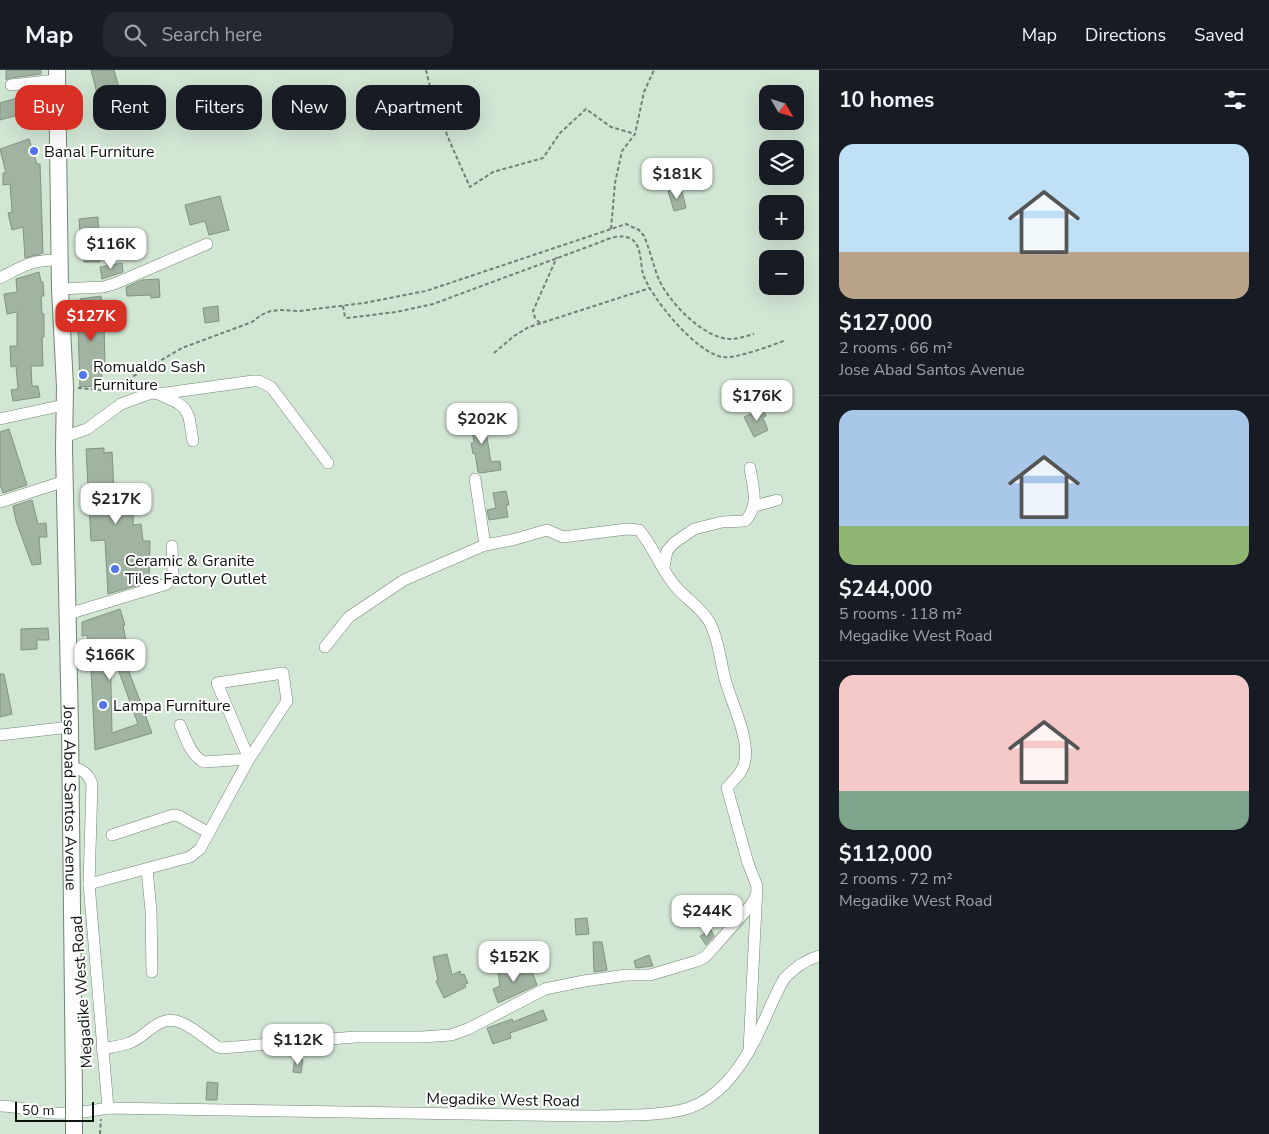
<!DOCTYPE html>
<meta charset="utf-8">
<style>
:root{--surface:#171b24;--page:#242831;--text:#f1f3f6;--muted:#9ea1a6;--line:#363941;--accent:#d93025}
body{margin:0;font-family:"Nunito Sans",sans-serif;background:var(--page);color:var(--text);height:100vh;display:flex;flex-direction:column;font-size:19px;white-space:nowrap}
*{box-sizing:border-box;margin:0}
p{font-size:16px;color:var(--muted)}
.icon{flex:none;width:28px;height:28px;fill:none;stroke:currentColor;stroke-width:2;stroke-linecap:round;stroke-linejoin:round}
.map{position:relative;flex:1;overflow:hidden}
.panel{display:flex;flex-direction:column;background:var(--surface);width:450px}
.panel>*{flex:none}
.banner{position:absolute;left:15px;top:15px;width:475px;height:45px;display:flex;gap:10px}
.needle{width:32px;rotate:129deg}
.buttons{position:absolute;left:759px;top:15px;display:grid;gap:10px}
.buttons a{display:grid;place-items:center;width:45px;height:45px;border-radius:10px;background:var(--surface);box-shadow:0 5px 20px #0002;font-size:25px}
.scale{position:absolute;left:15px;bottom:12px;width:79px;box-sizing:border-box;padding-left:5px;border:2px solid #0e150f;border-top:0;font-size:14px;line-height:18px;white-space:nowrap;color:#0e150f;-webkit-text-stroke:4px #fff;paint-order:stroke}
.price{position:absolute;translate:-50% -42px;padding:0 11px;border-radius:10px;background:#fff;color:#222;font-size:16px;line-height:32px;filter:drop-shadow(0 1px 2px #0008)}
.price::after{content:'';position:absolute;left:50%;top:30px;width:15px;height:11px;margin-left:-8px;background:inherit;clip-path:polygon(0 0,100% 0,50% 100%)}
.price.selected{background:var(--accent);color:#fff}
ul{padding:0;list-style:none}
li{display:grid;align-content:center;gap:10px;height:265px;padding:0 20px}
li+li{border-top:1px solid var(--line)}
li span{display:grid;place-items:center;height:155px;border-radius:15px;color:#555}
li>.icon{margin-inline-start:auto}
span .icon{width:90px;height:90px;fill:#fffc;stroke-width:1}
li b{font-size:21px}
h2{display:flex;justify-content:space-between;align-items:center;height:60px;padding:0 20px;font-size:21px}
.chip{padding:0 18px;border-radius:15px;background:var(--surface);box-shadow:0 5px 20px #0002;font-size:18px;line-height:45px}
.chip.selected{background:var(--accent);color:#fff}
header{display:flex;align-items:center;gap:30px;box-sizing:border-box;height:70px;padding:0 25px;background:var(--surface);border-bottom:1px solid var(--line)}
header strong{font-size:24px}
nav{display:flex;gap:28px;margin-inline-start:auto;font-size:18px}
.search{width:350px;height:45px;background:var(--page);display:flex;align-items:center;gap:12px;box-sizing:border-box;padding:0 18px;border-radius:15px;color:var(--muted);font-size:19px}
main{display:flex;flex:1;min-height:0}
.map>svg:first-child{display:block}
.building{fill:#a1b4a2;stroke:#819382}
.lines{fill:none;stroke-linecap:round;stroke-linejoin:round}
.minor-casing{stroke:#728473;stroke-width:12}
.highway-casing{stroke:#728473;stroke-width:18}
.path{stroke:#738174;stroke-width:2;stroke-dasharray:4 2.5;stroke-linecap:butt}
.minor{stroke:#fff;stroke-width:11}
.highway{stroke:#fff;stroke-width:16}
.highway-bridge-casing{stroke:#728473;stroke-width:18;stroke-linecap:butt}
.highway-bridge{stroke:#fff;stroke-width:16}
.poi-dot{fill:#5475ea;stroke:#fff;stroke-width:2}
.labels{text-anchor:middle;stroke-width:4;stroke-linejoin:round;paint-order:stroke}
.poi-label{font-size:16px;fill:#0e150f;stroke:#fff;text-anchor:start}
.street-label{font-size:16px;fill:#0e150f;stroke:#fff}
</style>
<header>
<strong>Map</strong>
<div class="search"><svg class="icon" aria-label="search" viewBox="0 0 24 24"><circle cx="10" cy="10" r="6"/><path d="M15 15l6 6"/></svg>Search here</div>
<nav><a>Map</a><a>Directions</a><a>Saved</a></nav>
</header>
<main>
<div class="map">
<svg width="819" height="1064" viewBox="0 0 819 1064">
<rect width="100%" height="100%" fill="#d2e6d4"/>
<g class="building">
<path d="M 6,0 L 41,0 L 41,4 L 10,8 L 6,10 Z"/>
<path d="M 91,0 L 114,0 L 120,21 L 122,21 L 124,29 L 126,47 L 104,51 Z"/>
<path d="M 17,28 L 22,44 L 0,50 L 0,33 Z"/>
<rect x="37" y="41" width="11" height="12"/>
<path d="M 29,69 L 37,94 L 40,94 L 43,183 L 25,188 L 23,157 L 12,160 L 8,143 L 12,142 L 10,114 L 3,115 L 3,103 L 6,103 L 0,79 Z"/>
<path d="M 678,118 L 679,122 L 682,121 L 686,138 L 674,141 L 668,121 Z"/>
<path d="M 220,126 L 229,160 L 209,165 L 205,151 L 190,155 L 185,135 Z"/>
<path d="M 98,147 L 100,192 L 84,192 L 82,180 L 86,180 L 86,161 L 80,162 L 79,149 Z"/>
<path d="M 122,193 L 123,202 L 102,209 L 100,197 Z"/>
<path d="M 39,202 L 41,212 L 43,212 L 44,226 L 41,226 L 42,244 L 44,244 L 44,267 L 42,267 L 43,296 L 31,296 L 32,316 L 38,316 L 40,327 L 13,331 L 11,320 L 18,319 L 16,296 L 11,297 L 10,276 L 17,276 L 17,242 L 7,244 L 4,224 L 17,222 L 16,209 Z"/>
<path d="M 159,209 L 160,227 L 151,228 L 151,225 L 127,226 L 126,217 L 142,210 Z"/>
<path d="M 101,226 L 103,239 L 100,239 L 101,256 L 104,256 L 105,294 L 101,294 L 102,311 L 97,311 L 97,316 L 80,317 L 78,257 L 82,257 L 80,229 Z"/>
<path d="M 218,236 L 219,251 L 205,253 L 203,238 Z"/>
<path d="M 762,338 L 766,346 L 763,348 L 768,360 L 754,367 L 744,347 Z"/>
<path d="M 487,343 L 489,356 L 485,356 L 491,392 L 500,391 L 501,400 L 480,403 L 478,402 L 475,383 L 473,384 L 471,373 L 474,373 L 470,346 Z"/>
<path d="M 9,359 L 27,415 L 3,423 L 0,414 L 0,362 Z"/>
<path d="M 104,378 L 104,383 L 112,382 L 114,420 L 126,419 L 126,426 L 134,426 L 133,455 L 141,454 L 143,471 L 150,471 L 149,512 L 108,524 L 105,470 L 91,471 L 86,379 Z"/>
<path d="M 506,421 L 509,435 L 506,435 L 508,447 L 489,450 L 487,440 L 496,438 L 493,423 Z"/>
<path d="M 32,430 L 38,454 L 46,453 L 47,467 L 39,467 L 41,494 L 32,495 L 16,451 L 13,436 Z"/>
<path d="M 120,539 L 125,555 L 123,555 L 126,571 L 110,574 L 112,663 L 138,654 L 118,599 L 128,599 L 152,663 L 95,680 L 90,578 L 87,565 L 82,566 L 82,552 Z"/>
<path d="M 48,558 L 49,570 L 37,570 L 37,579 L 21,580 L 21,559 Z"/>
<path d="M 0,604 L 4,604 L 12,644 L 0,647 Z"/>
<path d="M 587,848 L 589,864 L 576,865 L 575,849 Z"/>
<path d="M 711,860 L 714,866 L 706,875 L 700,866 Z"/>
<path d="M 593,872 L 602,872 L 607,900 L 594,902 Z"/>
<path d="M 447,884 L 452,905 L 460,901 L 461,905 L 464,904 L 468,913 L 465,914 L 466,917 L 444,928 L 436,911 L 438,910 L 433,887 Z"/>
<path d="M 649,885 L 653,896 L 636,898 L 634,891 Z"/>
<path d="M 530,896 L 537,915 L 498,933 L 493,919 L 500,916 L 498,901 L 509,899 L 509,904 Z"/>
<path d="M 543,940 L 547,950 L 510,963 L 511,968 L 493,974 L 487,958 L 512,949 L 513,952 Z"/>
<path d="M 295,988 L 303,990 L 301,1003 L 293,1002 Z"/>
<path d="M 207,1012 L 218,1013 L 217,1030 L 206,1030 Z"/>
</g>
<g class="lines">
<g class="minor-casing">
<g id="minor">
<path d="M 11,15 L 57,10"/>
<path d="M 0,208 C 23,196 33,189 60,190"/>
<path d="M 60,219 L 103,217 L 114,214 L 207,174"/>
<path d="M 159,324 L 253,311 L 259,311 L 271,317 L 328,393"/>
<path d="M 0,349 L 64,335"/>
<path d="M 64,367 L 87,359 L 121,334 L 151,323 L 159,324 L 178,333 L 185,339 L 189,347 L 193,371"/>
<path d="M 475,409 L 485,475"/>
<path d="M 0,432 L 65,411"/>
<path d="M 755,436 L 777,430"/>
<path d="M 664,497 L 667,481 L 674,473 L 694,459 L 722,452 L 745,451 C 760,435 753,418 750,398"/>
<path d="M 68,544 L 167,514 L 173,504 L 172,476"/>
<path d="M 325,577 L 349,547 L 404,510 L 485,475 L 512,470 L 547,460 L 563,467 L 627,459 L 639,460 C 654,477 661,500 676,517 C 687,530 702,538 710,553 C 719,570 720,590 725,609 C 731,632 749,666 745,690 C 744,702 734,709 727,718 L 748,793 L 757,816 L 749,981"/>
<path d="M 0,665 L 70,657"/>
<path d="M 70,698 C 82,698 88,703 92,714 L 89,814 L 108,1038"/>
<path d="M 112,765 L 173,745 L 179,746 L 209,763"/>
<path d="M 147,799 L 151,841 L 152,902"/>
<path d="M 89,814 L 190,787 L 200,779 L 249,689 L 287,631 L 283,603 L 217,613 L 249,689 L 204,692 C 190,685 186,668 180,655"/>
<path d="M 102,979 C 111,977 121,976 129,973 C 147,967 159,942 182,953 C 194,958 206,969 218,977 L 222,978 L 355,967 L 422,967 L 451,965 L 468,959 L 545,919 L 584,911 L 627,905 L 650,905 L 697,891 L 705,887 L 716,875 L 751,835 L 756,826"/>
<path d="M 0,1036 C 15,1036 28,1040 42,1042 C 63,1045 87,1042 108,1038 L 589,1046 C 619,1045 661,1047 689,1038 C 720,1027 742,996 756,968 C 766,948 773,928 784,909 C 794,898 805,890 819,886"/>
</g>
</g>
<g class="highway-casing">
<g id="highway">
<path id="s1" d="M 57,0 L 60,219 L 65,317 L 64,379 L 70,657 L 74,1023"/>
</g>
</g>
<g class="path">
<path d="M 426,0 C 435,41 453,79 470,117 L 493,102 L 543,88 L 560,63 L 586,39 L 611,57 L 635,64"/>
<path d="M 611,159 L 615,113 L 622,81 L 635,64 L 644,22 L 654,0"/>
<path d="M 343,236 L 345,247 L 347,248 L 396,242 L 433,234 L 598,173 C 608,169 621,163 631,169 C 642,175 640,193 643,204 C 651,228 697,284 723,287 C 736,289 773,275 786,270"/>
<path d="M 540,253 L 535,248 L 533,241 L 557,187"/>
<path d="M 494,283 L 514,266 L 529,257 L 650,218"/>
<path d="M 78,318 L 101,320 L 113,318 L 182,278 L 252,252 L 261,245 L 271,241 L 281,240 L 299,241 L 364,233 L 426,221 L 626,154 L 639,160 L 644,166 C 650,180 653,195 659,210 C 670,233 704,269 731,269 C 738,269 746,266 754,264"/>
<path d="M 100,1064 L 101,1049"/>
</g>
<use href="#minor" class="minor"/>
<use href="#highway" class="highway"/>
<g class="highway-bridge-casing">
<path id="highway-bridge" d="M 74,1023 L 74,1064"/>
</g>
<use href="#highway-bridge" class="highway-bridge"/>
</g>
<g class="poi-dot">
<circle cx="34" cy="81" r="5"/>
<circle cx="83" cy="305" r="5"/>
<circle cx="115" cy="499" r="5"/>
<circle cx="103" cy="635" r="5"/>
</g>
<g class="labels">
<g class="poi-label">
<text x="44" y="87">Banal Furniture</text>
<text x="93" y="302">Romualdo Sash<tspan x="93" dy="18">Furniture</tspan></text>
<text x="125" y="496">Ceramic &amp; Granite<tspan x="125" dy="18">Tiles Factory Outlet</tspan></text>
<text x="113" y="641">Lampa Furniture</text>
</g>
<g class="street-label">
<text dy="6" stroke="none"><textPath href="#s1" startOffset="728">Jose Abad Santos Avenue</textPath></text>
<text transform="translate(81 922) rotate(-94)" y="6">Megadike West Road</text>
<text transform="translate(503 1029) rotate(1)" y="6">Megadike West Road</text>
</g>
</g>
</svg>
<div class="buttons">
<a><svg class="needle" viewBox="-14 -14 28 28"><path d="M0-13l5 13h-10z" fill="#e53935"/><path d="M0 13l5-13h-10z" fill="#9ea1a6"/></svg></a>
<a><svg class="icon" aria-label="layers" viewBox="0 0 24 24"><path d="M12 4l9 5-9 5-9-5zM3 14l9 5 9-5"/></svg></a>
<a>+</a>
<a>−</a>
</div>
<div class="scale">50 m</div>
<b class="price" style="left:677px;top:130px">$181K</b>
<b class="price" style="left:111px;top:200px">$116K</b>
<b class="price selected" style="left:91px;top:272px">$127K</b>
<b class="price" style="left:757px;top:352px">$176K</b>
<b class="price" style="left:482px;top:375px">$202K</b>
<b class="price" style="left:116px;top:455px">$217K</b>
<b class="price" style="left:110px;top:611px">$166K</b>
<b class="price" style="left:707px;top:867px">$244K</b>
<b class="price" style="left:514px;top:913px">$152K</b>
<b class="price" style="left:298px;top:996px">$112K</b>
<div class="banner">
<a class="chip selected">Buy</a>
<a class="chip">Rent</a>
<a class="chip">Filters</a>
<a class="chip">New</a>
<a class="chip">Apartment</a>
</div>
</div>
<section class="panel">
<h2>10 homes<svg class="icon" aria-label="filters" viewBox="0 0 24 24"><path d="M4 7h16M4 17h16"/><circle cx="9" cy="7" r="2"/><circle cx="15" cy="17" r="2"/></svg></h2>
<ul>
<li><span style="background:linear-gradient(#bfe0f5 70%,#b9a48a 0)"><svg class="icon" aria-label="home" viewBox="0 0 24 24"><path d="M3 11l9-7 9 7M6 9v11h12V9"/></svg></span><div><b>$127,000</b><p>2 rooms · 66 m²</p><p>Jose Abad Santos Avenue</p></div></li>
<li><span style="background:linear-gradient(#a9c7e8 75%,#8fb573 0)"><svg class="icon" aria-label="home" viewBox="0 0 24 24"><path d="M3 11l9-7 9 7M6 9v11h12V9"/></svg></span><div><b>$244,000</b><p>5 rooms · 118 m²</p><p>Megadike West Road</p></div></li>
<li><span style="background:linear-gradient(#f6c9c9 75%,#7fa58c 0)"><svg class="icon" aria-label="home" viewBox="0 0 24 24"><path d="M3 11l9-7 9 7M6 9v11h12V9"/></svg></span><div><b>$112,000</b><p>2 rooms · 72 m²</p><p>Megadike West Road</p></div></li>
</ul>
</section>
</main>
